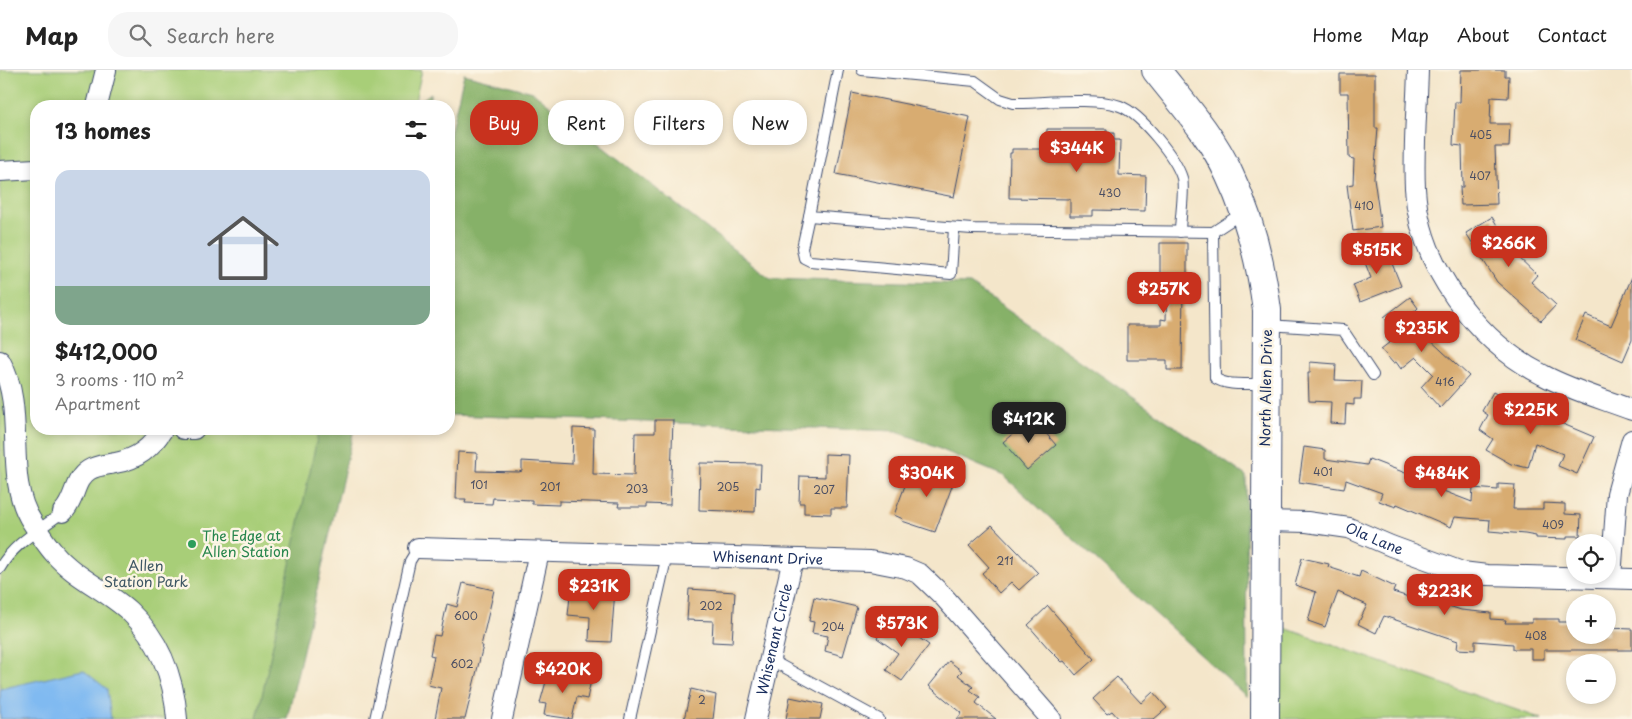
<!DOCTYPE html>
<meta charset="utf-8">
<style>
:root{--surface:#fff;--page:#f6f6f6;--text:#222;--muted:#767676;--line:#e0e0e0;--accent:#c8321e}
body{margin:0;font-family:"Playpen Sans",sans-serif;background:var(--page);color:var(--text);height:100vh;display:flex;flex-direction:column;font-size:19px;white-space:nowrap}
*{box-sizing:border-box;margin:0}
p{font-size:16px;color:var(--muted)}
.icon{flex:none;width:28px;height:28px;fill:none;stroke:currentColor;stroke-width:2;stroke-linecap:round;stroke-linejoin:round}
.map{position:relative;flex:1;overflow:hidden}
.side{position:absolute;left:30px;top:30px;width:425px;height:335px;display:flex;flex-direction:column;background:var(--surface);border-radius:20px;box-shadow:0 2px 8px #0003}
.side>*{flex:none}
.guide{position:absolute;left:470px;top:30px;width:475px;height:45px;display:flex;gap:10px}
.buttons{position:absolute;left:1566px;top:464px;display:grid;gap:10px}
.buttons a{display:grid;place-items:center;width:50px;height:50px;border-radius:50%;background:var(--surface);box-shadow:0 2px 8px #0003;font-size:25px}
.price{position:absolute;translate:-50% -42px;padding:0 11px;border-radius:10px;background:var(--accent);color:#fff;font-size:16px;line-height:32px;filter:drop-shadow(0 1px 2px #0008)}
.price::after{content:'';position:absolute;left:50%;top:30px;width:15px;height:11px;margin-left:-8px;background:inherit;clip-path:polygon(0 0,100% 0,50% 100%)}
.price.selected{background:#222;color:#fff}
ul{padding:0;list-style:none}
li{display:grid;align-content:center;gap:10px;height:265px;padding:0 25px}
li span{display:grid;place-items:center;height:155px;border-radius:15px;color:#555}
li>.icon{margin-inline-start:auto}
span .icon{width:90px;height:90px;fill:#fffc;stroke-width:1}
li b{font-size:21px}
h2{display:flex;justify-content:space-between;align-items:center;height:60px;padding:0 25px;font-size:21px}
.chip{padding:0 18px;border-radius:20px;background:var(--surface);box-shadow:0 2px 8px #0003;font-size:18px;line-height:45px}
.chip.selected{background:var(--accent);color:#fff}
header{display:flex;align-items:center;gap:30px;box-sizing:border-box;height:70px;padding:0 25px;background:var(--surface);border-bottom:1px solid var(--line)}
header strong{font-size:24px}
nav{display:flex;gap:28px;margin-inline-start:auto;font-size:18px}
.search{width:350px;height:45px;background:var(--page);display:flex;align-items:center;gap:12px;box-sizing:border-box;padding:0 18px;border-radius:20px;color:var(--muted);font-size:19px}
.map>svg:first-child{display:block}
.green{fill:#a8ce78;stroke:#627e6b}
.forest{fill:#86b168;stroke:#507063}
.water{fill:#80baf1;stroke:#4e74a8}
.building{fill:#d8ac71}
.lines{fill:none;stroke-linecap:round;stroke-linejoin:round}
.lane-casing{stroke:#3c4a6e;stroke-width:12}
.street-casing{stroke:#3c4a6e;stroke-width:22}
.secondary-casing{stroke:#3c4a6e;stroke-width:30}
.lane{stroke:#fff;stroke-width:10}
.street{stroke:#fff;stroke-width:20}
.secondary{stroke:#fff;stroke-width:28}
.leisure-dot{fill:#2e9e5b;stroke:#fcf5e5;stroke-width:2}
.labels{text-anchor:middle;stroke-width:5;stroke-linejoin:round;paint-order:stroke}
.number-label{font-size:11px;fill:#4a4e63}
.street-label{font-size:14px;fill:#1b2f5e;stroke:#fcf5e5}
.leisure-label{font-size:14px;fill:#27864d;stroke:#fcf5e5;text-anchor:start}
.park-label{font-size:14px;fill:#3e5764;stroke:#fcf5e5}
</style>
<header>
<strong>Map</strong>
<div class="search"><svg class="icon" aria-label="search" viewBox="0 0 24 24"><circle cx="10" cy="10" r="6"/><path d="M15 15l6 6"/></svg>Search here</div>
<nav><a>Home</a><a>Map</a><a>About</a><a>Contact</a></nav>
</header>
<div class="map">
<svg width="1632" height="649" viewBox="0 0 1632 649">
<rect width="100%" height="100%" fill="#fcf5e5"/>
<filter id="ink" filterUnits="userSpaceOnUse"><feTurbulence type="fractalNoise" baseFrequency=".02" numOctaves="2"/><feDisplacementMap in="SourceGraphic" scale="10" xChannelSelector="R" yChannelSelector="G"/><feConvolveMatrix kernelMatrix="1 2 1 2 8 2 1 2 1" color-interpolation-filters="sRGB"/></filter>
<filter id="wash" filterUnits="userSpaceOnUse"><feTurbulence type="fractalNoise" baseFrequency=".0096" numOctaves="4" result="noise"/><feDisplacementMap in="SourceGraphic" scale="20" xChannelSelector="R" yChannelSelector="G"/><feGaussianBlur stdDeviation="1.12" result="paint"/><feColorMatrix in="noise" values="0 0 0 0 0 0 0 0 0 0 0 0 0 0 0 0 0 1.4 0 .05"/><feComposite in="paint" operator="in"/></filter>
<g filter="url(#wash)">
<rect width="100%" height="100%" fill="#f4e6ca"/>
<g class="green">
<path d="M 0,0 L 422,0 L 414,36 L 36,36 L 36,359 L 344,359 L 280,649 L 0,649 Z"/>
<path d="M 1279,556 L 1542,649 L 1277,649 Z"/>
</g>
<g class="forest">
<path d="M 464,4 L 533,22 L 770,208 L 970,214 L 1246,406 L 1247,627 L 1004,406 L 897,361 L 449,345 L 449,68 Z"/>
<path d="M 431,23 L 428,36 L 413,36 Z"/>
<path d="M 319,359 L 354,359 L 287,649 L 257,649 Z"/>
</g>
<path class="water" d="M 83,600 L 107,619 L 111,649 L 0,649 L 0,619 Z"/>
<g id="blocks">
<g class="building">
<path d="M 1461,0 L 1505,0 L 1505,6 L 1509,6 L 1508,28 L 1491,27 L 1490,54 L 1510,54 L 1509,77 L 1495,77 L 1497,134 L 1461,135 L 1460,117 L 1463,117 L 1462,76 L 1453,75 L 1455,32 L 1460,32 Z"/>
<path d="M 1340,4 L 1375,4 L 1375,58 L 1378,58 L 1374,108 L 1381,157 L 1353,161 L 1347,115 L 1353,114 L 1354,89 L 1349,88 L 1348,23 L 1340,23 Z"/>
<path d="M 852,23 L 970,47 L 954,127 L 836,104 Z"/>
<path d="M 1047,59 L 1107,59 L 1107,63 L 1114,63 L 1114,70 L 1120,70 L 1119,105 L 1146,106 L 1145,141 L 1093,140 L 1093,146 L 1070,146 L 1070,129 L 1009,128 L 1010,83 L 1012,83 L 1012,79 L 1046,79 Z"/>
<path d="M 1492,147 L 1514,183 L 1537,205 L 1531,212 L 1556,235 L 1541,251 L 1497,212 L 1466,163 Z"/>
<path d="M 1160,173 L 1187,173 L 1187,213 L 1183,213 L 1182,300 L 1167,300 L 1167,290 L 1127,290 L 1127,255 L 1161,255 L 1161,249 L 1166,250 L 1167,213 L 1160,212 Z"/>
<path d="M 1385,176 L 1401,216 L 1360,232 L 1353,215 L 1371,208 L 1362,185 Z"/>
<path d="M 1632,207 L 1632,270 L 1623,291 L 1575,270 L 1586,245 L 1611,256 Z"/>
<path d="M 1410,227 L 1418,238 L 1414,242 L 1429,266 L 1427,267 L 1469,306 L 1440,338 L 1421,317 L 1433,304 L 1416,287 L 1401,299 L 1396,292 L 1393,293 L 1381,279 L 1394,269 L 1390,264 L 1395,261 L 1384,247 Z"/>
<path d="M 1310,292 L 1336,294 L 1335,310 L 1362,311 L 1361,329 L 1354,329 L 1354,335 L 1346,334 L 1345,354 L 1330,353 L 1331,332 L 1309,331 L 1308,303 L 1310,303 Z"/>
<path d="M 1493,322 L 1542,350 L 1544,346 L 1594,367 L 1577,404 L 1558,396 L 1563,384 L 1535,373 L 1528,398 L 1511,394 L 1486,380 L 1493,369 L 1480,360 L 1488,345 L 1482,341 Z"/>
<path d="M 1032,347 L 1056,375 L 1027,400 L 1003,372 Z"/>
<path d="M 655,350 L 673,350 L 670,435 L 647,434 L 647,437 L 618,437 L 619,433 L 559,431 L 559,435 L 532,434 L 532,430 L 493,428 L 492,434 L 465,433 L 466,429 L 456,429 L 458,382 L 477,383 L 476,401 L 519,402 L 522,401 L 522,391 L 572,394 L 573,358 L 594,359 L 593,404 L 634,405 L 635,363 L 655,363 Z"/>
<path d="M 1304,377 L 1325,380 L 1325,389 L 1367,395 L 1369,389 L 1408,404 L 1407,407 L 1472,432 L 1473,418 L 1498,420 L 1498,414 L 1515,415 L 1513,439 L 1543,439 L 1543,433 L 1565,434 L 1565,444 L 1581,445 L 1580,466 L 1567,466 L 1567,469 L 1536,468 L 1536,466 L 1525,464 L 1489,461 L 1490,450 L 1455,447 L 1451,457 L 1397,434 L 1396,437 L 1379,431 L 1382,423 L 1346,410 L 1344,419 L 1299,412 Z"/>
<path d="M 825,384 L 849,385 L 847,438 L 831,438 L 831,444 L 804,443 L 804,433 L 799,433 L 800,406 L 825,407 Z"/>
<path d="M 943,389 L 960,395 L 935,462 L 902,451 L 903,449 L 894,445 L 909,405 L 932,414 Z"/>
<path d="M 700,393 L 761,394 L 760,418 L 756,417 L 755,442 L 699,440 Z"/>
<path d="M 992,455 L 1038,503 L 1019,520 L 1011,512 L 999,523 L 982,503 L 989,497 L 969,475 Z"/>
<path d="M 1302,488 L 1329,494 L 1328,497 L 1359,507 L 1361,501 L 1395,517 L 1393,522 L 1424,532 L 1425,528 L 1461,540 L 1491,543 L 1491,549 L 1506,550 L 1505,553 L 1532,553 L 1532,549 L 1559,549 L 1559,552 L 1575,552 L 1575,565 L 1608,565 L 1608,558 L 1632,559 L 1632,580 L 1544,580 L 1544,589 L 1531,589 L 1531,579 L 1513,579 L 1513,574 L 1475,571 L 1475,580 L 1457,579 L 1458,571 L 1384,546 L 1376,563 L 1358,554 L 1367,535 L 1338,522 L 1325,557 L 1308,551 L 1316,522 L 1295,515 Z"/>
<path d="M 463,513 L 494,520 L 481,576 L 483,576 L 465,649 L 435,649 L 441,618 L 428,615 L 434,586 L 430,585 L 434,565 L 440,566 L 447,534 L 457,537 Z"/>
<path d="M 571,517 L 615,520 L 611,572 L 589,571 L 590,547 L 568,545 Z"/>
<path d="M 689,519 L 735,522 L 732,573 L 712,572 L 713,551 L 687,550 Z"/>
<path d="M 814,527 L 857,537 L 843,586 L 825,581 L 828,566 L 812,563 L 814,552 L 809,551 Z"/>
<path d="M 1048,536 L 1094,589 L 1076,605 L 1064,591 L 1062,592 L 1049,579 L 1028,555 Z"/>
<path d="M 891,548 L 929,575 L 902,611 L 886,600 L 898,583 L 877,568 Z"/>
<path d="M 949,591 L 962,601 L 958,605 L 973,617 L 970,620 L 980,627 L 976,633 L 996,649 L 957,649 L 962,643 L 929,616 Z"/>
<path d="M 549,601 L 591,610 L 587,629 L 577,627 L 572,649 L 544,645 L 546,634 L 540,633 Z"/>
<path d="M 1117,607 L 1141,633 L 1153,622 L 1167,638 L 1154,649 L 1119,649 L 1112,641 L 1107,644 L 1093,629 Z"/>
<path d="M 691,619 L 716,625 L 713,649 L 684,649 Z"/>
<path d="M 790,627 L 823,634 L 820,649 L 786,649 Z"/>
</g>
</g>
</g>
<g filter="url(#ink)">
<use href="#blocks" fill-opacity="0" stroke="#3c4a6e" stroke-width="1"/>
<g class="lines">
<g class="lane-casing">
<g id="lane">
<path d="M 838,0 L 809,146 L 972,159 L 1213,162 L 1242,143"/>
<path d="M 862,0 L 975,11 L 1000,29 L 1013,33 C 1042,33 1095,27 1120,36 C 1141,44 1176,88 1182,108 C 1185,121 1180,148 1180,162"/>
<path d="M 809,146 L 802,178 L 804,188 L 810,191 L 951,204 L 954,158"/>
<path d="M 1213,162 L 1215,308 C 1227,317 1251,313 1265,314"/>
<path d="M 1268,255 L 1343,260 L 1373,305"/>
<path d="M 0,498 C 14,473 41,459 63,442"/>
<path d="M 769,589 L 879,649"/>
<path d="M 375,649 L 410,491 L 418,478"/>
<path d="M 630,649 L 667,485"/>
</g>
</g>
<g class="street-casing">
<g id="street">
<path d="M 1418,0 C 1417,39 1413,79 1415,118 C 1419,195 1476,271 1543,305 C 1571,320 1603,329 1632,340"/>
<path d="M 97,36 L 106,0"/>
<path d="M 0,101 L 36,99"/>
<path d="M 0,291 C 28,341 2,406 32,452 C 39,463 46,474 54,483 C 74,507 106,520 129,541 C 160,570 174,608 177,649"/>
<path d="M 183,359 L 194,359"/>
<path d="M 63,442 C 76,429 73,410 89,400 C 97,395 106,395 115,393 C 138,389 151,378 163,359"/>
<path id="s1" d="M 1265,451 L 1307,452 L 1349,458 L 1391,476 L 1462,502 L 1487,505 L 1632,509"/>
<path id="s2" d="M 418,478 L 870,491 L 906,498 L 920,504 L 944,527 L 1051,649"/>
<path d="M 1611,508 L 1617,424 L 1632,370"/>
<path d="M 502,649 L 539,482"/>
<path id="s3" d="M 756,649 L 793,489"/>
</g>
</g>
<g class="secondary-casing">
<path id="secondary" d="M 1156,0 C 1182,33 1212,66 1229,104 C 1249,146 1261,194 1267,240 L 1265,649"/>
</g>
<use href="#lane" class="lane"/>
<use href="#street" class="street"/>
<use href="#secondary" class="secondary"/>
</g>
</g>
<circle class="leisure-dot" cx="192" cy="474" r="5"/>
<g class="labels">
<g class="number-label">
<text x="1481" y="69">405</text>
<text x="1480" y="110">407</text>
<text x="1110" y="127">430</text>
<text x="1364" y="140">410</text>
<text x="1445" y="316">416</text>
<text x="1323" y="406">401</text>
<text x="479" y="419">101</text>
<text x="550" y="421">201</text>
<text x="728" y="421">205</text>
<text x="637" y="423">203</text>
<text x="824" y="424">207</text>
<text x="1553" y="459">409</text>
<text x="1005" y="495">211</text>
<text x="711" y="540">202</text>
<text x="466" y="550">600</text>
<text x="833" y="561">204</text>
<text x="1536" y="570">408</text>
<text x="462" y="598">602</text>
<text x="702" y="634">2</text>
</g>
<g class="street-label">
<text transform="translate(1266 318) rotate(-89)" y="5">North Allen Drive</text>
<text dy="5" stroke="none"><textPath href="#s1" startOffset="112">Ola Lane</textPath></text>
<text dy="5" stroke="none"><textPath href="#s2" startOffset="350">Whisenant Drive</textPath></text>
<text dy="5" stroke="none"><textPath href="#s3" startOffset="82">Whisenant Circle</textPath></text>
</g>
<g class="leisure-label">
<text x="202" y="471">The Edge at<tspan x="202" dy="16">Allen Station</tspan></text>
</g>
<g class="park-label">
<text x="146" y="501">Allen<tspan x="146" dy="16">Station Park</tspan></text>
</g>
</g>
</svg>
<div class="buttons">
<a><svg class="icon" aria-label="locate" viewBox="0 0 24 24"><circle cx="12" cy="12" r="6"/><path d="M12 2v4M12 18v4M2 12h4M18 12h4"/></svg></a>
<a>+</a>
<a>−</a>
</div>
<b class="price" style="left:1077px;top:103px">$344K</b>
<b class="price" style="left:1509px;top:198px">$266K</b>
<b class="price" style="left:1377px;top:205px">$515K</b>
<b class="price" style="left:1164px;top:244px">$257K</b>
<b class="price" style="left:1422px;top:283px">$235K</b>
<b class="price" style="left:1531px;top:365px">$225K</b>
<b class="price selected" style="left:1029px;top:374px">$412K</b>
<b class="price" style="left:927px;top:428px">$304K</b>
<b class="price" style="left:1442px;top:428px">$484K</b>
<b class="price" style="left:594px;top:541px">$231K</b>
<b class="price" style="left:1445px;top:546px">$223K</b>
<b class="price" style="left:902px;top:578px">$573K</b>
<b class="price" style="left:563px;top:624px">$420K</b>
<div class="guide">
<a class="chip selected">Buy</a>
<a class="chip">Rent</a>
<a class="chip">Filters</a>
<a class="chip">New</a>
</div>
<section class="side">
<h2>13 homes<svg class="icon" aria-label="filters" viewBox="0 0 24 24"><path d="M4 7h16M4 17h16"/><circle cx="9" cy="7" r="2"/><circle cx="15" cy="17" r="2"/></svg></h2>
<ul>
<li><span style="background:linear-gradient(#c9d6e8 75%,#7fa58c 0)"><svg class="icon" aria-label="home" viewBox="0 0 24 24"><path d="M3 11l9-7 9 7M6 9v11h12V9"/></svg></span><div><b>$412,000</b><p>3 rooms · 110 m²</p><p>Apartment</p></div></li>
</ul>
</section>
</div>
